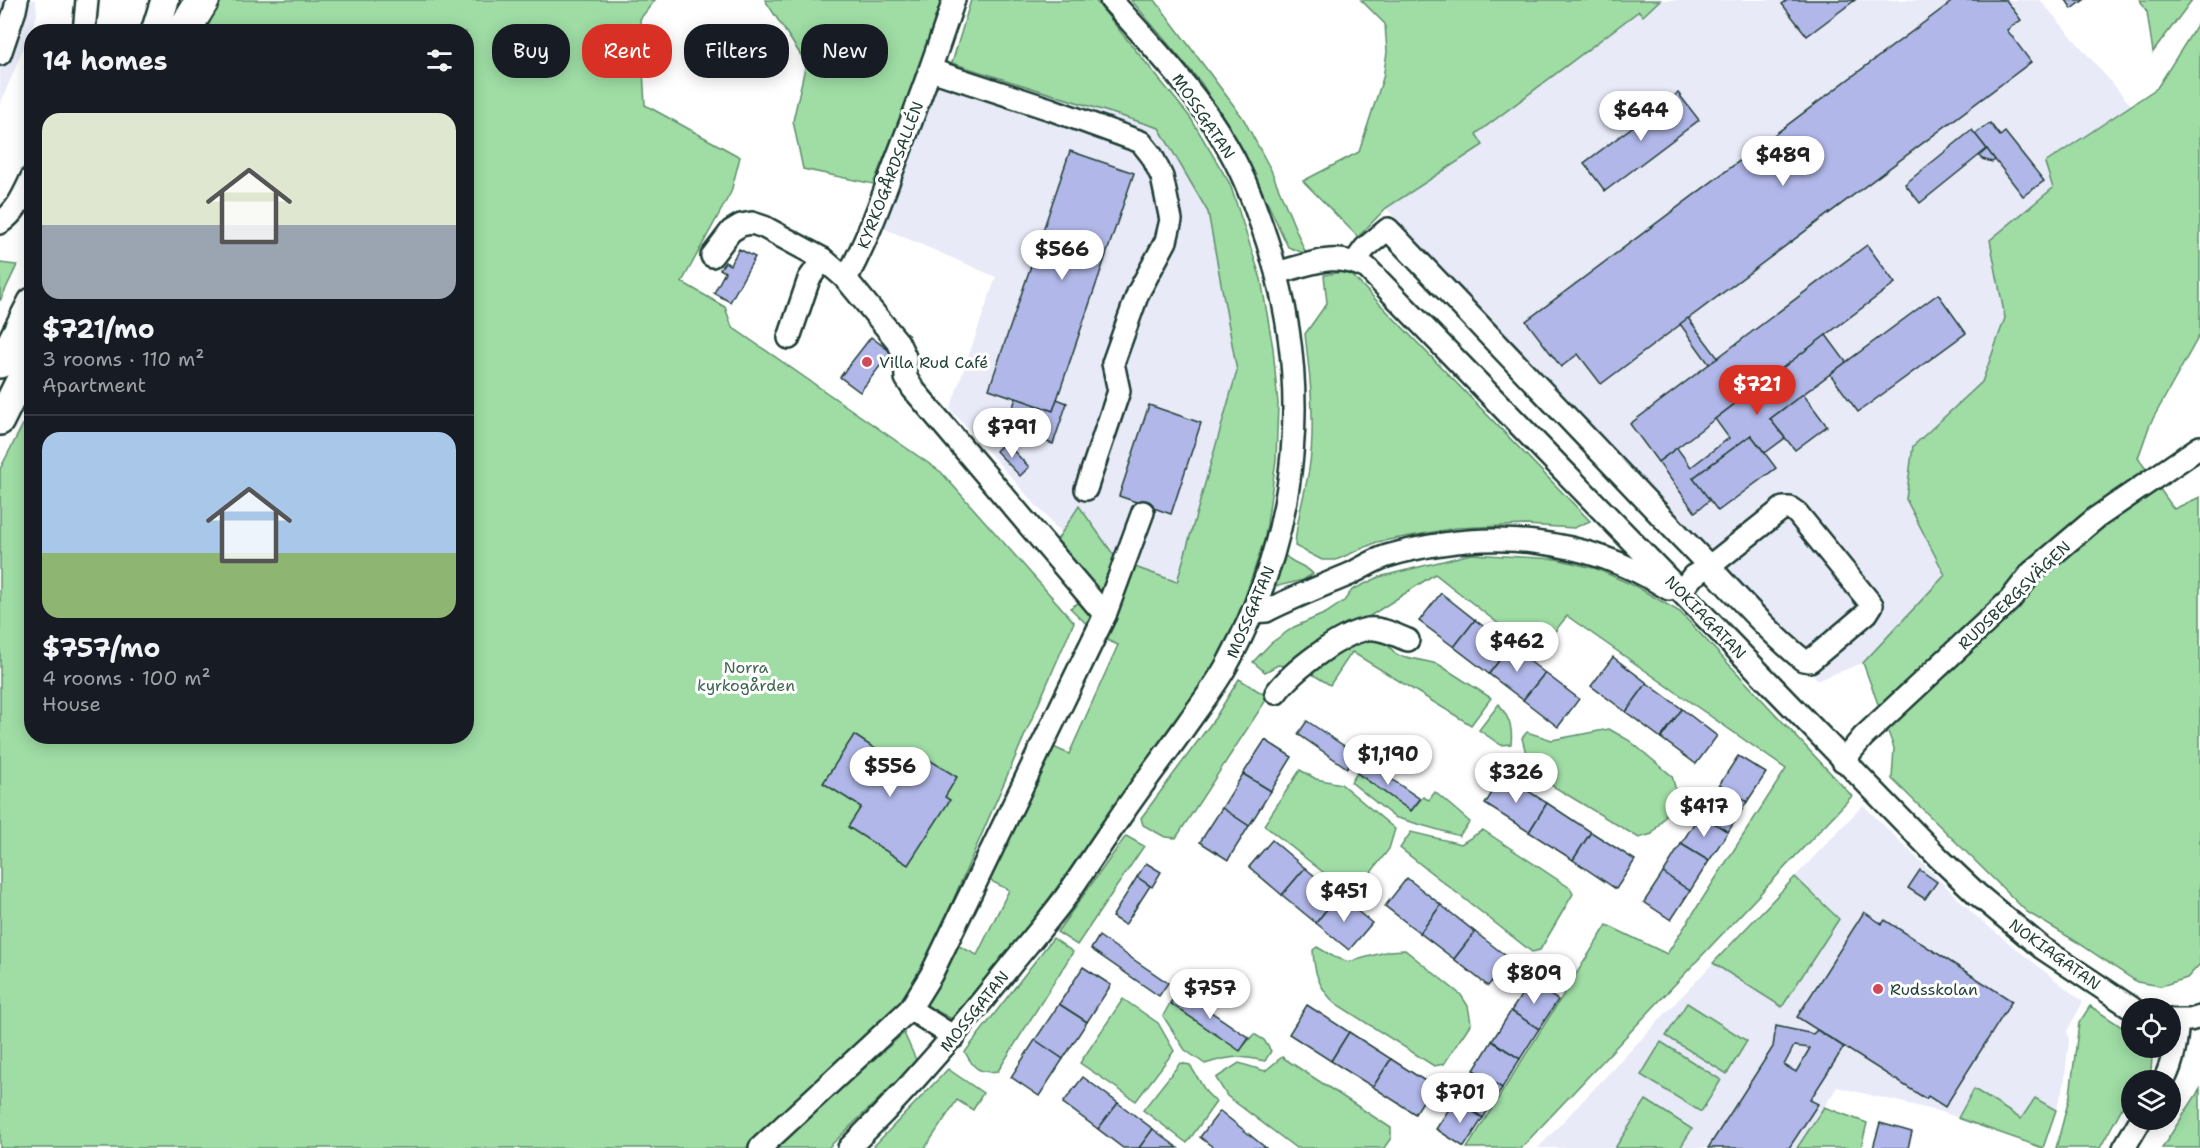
<!DOCTYPE html>
<meta charset="utf-8">
<style>
:root{--surface:#171b24;--page:#20242c;--text:#f1f3f6;--muted:#9ea1a6;--line:#363941;--accent:#d93025}
body{margin:0;font-family:"Shantell Sans",sans-serif;background:var(--page);color:var(--text);height:100vh;display:flex;flex-direction:column;font-size:22px;white-space:nowrap}
*{box-sizing:border-box;margin:0}
p{font-size:20px;color:var(--muted)}
.icon{flex:none;width:33px;height:33px;fill:none;stroke:currentColor;stroke-width:2;stroke-linecap:round;stroke-linejoin:round}
.map{position:relative;flex:1;overflow:hidden}
.sheet{position:absolute;left:24px;top:24px;width:450px;height:720px;display:flex;flex-direction:column;background:var(--surface);border-radius:24px;box-shadow:0 3px 15px #0003}
.sheet>*{flex:none}
.guide{position:absolute;left:492px;top:24px;width:570px;height:54px;display:flex;gap:12px}
.buttons{position:absolute;left:2121px;top:998px;display:grid;gap:12px}
.buttons a{display:grid;place-items:center;width:60px;height:60px;border-radius:50%;background:var(--surface);box-shadow:0 3px 15px #0003;font-size:30px}
.price{position:absolute;translate:-50% -51px;padding:0 14px;border-radius:21px;background:#fff;color:#222;font-size:20px;line-height:39px;filter:drop-shadow(0 2px 3px #0008)}
.price::after{content:'';position:absolute;left:50%;top:36px;width:18px;height:14px;margin-left:-9px;background:inherit;clip-path:polygon(0 0,100% 0,50% 100%)}
.price.on{background:var(--accent);color:#fff}
ul{padding:0;list-style:none}
li{display:grid;align-content:center;gap:12px;height:318px;padding:0 18px}
li+li{border-top:2px solid var(--line)}
li span{display:grid;place-items:center;height:186px;border-radius:18px;color:#555}
li>.icon{margin-inline-start:auto}
span .icon{width:108px;height:108px;fill:#fffc;stroke-width:1}
li b{font-size:26px}
h2{display:flex;justify-content:space-between;align-items:center;height:72px;padding:0 18px;font-size:26px}
.pill{padding:0 21px;border-radius:24px;background:var(--surface);box-shadow:0 3px 15px #0003;font-size:21px;line-height:54px}
.pill.on{background:var(--accent);color:#fff}
.map>svg:first-child{display:block}
.built{fill:#e8eaf8}
.green{fill:#9fdda5;stroke:#5f8d6c;stroke-width:1.5}
.building{fill:#b1b8e9;stroke:#1f3d34;stroke-width:1.5;fill-rule:evenodd}
.lines{fill:none;stroke-linecap:round;stroke-linejoin:round}
.minor-casing{stroke:#1f3d34;stroke-width:26}
.major-casing{stroke:#1f3d34;stroke-width:32}
.highway-casing{stroke:#1f3d34;stroke-width:36}
.minor{stroke:#fff;stroke-width:21}
.major{stroke:#fff;stroke-width:27}
.highway{stroke:#fff;stroke-width:32}
.poi-dot{fill:#d1495b;stroke:#fff;stroke-width:2}
.labels{text-anchor:middle;stroke-width:6;stroke-linejoin:round;paint-order:stroke}
.street-label{font-size:16px;fill:#1f3d34;stroke:#fff}
.poi-label{font-size:16px;fill:#1f3d34;stroke:#fff;text-anchor:start}
.park-label{font-size:16px;fill:#3f6550;stroke:#fff}
</style>
<div class="map">
<svg width="2200" height="1148" viewBox="0 0 2200 1148">
<rect width="100%" height="100%" fill="#fff"/>
<filter id="ink" filterUnits="userSpaceOnUse"><feTurbulence type="fractalNoise" baseFrequency=".0167" numOctaves="2"/><feDisplacementMap in="SourceGraphic" scale="12" xChannelSelector="R" yChannelSelector="G"/><feConvolveMatrix kernelMatrix="1 2 1 2 8 2 1 2 1" color-interpolation-filters="sRGB"/></filter>
<g filter="url(#ink)">
<g class="built">
<path d="M 0,0 L 36,0 L 37,15 L 0,105 Z"/>
<path d="M 1660,0 L 2040,0 L 2131,105 L 2045,162 L 2053,188 L 1990,240 L 2005,318 L 1982,383 L 1913,446 L 1906,499 L 1946,575 L 1863,663 L 1818,680 L 1386,208 L 1483,145 L 1475,134 L 1639,11 L 1643,16 Z"/>
<path d="M 927,53 L 1159,128 L 1208,212 L 1237,371 L 1177,582 L 1069,542 L 950,409 L 996,277 L 867,221 L 873,184 Z"/>
<path d="M 1863,805 L 1978,918 L 2083,1002 L 2067,1031 L 2069,1040 L 2064,1086 L 2043,1148 L 1942,1112 L 1837,1087 L 1797,1148 L 1538,1148 Z"/>
</g>
<g class="green">
<path d="M 220,0 L 655,0 L 640,19 L 645,105 L 740,157 L 731,192 L 682,282 L 725,307 L 732,327 L 941,472 L 1074,622 L 914,990 L 895,1015 L 746,1148 L 0,1148 L 0,469 L 31,409 L 32,736 L 466,736 L 466,32 L 206,31 Z"/>
<path d="M 765,0 L 945,0 L 927,53 L 873,184 L 803,169 L 793,121 L 806,63 Z"/>
<path d="M 971,0 L 1095,0 L 1190,117 L 1230,184 L 1261,279 L 1273,348 L 1278,404 L 1276,460 L 1265,538 L 1234,629 L 1200,690 L 1021,937 L 954,1020 L 935,1010 L 927,1019 L 921,1009 L 957,945 L 977,955 L 1009,890 L 989,880 L 1051,746 L 1069,754 L 1118,645 L 1100,637 L 1070,608 L 1093,594 L 1053,546 L 1079,506 L 1118,561 L 1177,582 L 1237,371 L 1208,212 L 1159,128 L 952,63 Z"/>
<path d="M 1131,0 L 1155,0 L 1243,118 L 1271,170 L 1306,254 L 1288,247 L 1242,148 L 1202,84 Z"/>
<path d="M 1361,0 L 1660,0 L 1643,16 L 1639,11 L 1476,134 L 1483,145 L 1386,208 L 1358,237 L 1303,181 L 1359,152 L 1383,78 L 1387,52 L 1385,24 Z"/>
<path d="M 2140,0 L 2192,0 L 2153,52 L 2147,12 Z"/>
<path d="M 2200,20 L 2200,334 L 2150,424 L 2138,458 L 2174,509 L 2200,497 L 2200,964 L 2187,978 L 2161,986 L 2137,982 L 2077,942 L 2027,912 L 1892,779 L 1894,748 L 1863,663 L 1945,575 L 1906,499 L 1913,446 L 1982,382 L 2005,318 L 1990,240 L 2053,188 L 2045,163 L 2157,88 Z"/>
<path d="M 0,263 L 17,265 L 0,301 Z"/>
<path d="M 1348,271 L 1590,521 L 1574,528 L 1526,525 L 1456,528 L 1377,542 L 1336,560 L 1322,560 L 1295,546 C 1296,520 1305,495 1309,469 C 1316,427 1310,376 1305,334 L 1327,303 L 1324,275 Z"/>
<path d="M 1471,554 L 1556,559 L 1597,569 L 1637,587 L 1680,612 L 1852,796 L 1521,1148 L 1467,1148 L 1607,925 L 1667,954 L 1786,769 L 1567,616 L 1537,654 L 1435,574 L 1291,667 L 1278,665 L 1265,672 L 1253,662 L 1271,643 L 1294,627 L 1326,613 L 1344,601 L 1352,590 L 1379,577 Z"/>
<path d="M 1286,556 C 1293,564 1306,565 1313,574 L 1303,580 L 1274,587 L 1273,585 L 1283,558 Z"/>
<path d="M 1366,636 L 1379,636 L 1397,655 L 1438,664 L 1491,698 L 1471,725 L 1352,652 L 1330,685 L 1307,671 Z"/>
<path d="M 1239,679 L 1268,697 L 1176,838 L 1165,837 L 1143,825 L 1141,818 L 1215,718 Z"/>
<path d="M 1499,704 C 1509,718 1513,727 1511,744 L 1501,745 L 1479,730 Z"/>
<path d="M 1609,729 L 1630,741 L 1672,776 L 1678,798 L 1652,834 L 1639,838 L 1531,773 L 1522,738 L 1527,732 L 1552,740 Z"/>
<path d="M 1300,770 L 1316,779 L 1341,784 L 1395,829 L 1389,849 L 1353,896 L 1264,825 Z"/>
<path d="M 1357,773 L 1411,811 L 1423,797 L 1429,800 L 1435,792 L 1470,822 L 1459,836 L 1394,817 L 1351,782 Z"/>
<path d="M 1483,830 L 1570,888 L 1573,894 L 1540,950 L 1532,952 L 1400,848 L 1411,832 L 1461,844 Z"/>
<path d="M 1126,836 L 1144,846 L 1077,945 L 1057,932 Z"/>
<path d="M 1795,877 L 1839,919 L 1782,1007 L 1713,963 Z"/>
<path d="M 1053,938 L 1073,952 L 998,1071 C 979,1074 973,1068 965,1052 Z"/>
<path d="M 1317,947 L 1334,957 L 1349,962 L 1389,951 L 1405,950 L 1461,995 L 1468,1006 L 1471,1023 L 1444,1064 L 1434,1066 L 1335,1003 C 1319,988 1314,973 1313,950 Z"/>
<path d="M 1123,999 L 1158,1023 L 1174,1051 L 1136,1101 L 1080,1063 Z"/>
<path d="M 1170,1003 L 1240,1050 L 1254,1034 L 1264,1040 L 1271,1051 L 1265,1061 C 1240,1055 1230,1056 1205,1064 L 1185,1050 L 1163,1016 Z"/>
<path d="M 1687,1003 L 1747,1041 L 1727,1074 L 1666,1036 Z"/>
<path d="M 2090,1006 L 2131,1033 L 2132,1047 L 2146,1047 L 2152,1058 L 2150,1080 L 2132,1080 L 2131,1099 L 2122,1108 L 2100,1148 L 2056,1148 L 2070,1095 L 2079,1023 Z"/>
<path d="M 904,1033 L 917,1062 L 828,1148 L 774,1148 Z"/>
<path d="M 1661,1042 L 1721,1080 L 1701,1112 L 1641,1075 Z"/>
<path d="M 1282,1057 L 1391,1128 L 1391,1138 L 1384,1148 L 1296,1148 L 1227,1096 L 1216,1078 L 1239,1063 L 1265,1071 Z"/>
<path d="M 1180,1063 L 1190,1065 L 1206,1092 L 1216,1102 L 1187,1143 L 1143,1110 Z"/>
<path d="M 948,1069 L 983,1093 L 973,1110 L 957,1100 L 925,1148 L 872,1148 Z"/>
<path d="M 1974,1089 L 2021,1119 L 2035,1098 L 2056,1110 L 2043,1148 L 1958,1118 Z"/>
<path d="M 2200,1089 L 2200,1148 L 2162,1148 Z"/>
<path d="M 1646,1100 L 1692,1129 L 1680,1148 L 1615,1148 Z"/>
<path d="M 1824,1107 L 1867,1123 L 1861,1148 L 1797,1148 Z"/>
</g>
<g class="building">
<path d="M 1788,0 L 1855,0 L 1807,36 L 1782,4 Z"/>
<path d="M 1954,0 L 2006,0 L 2021,20 L 2007,30 L 2031,62 L 1601,384 L 1578,354 L 1561,367 L 1526,321 Z"/>
<path d="M 2066,0 L 2084,0 L 2072,9 Z"/>
<path d="M 1678,93 L 1699,120 L 1605,191 L 1584,163 Z"/>
<path d="M 1990,123 L 2000,136 L 2005,132 L 2044,181 L 2023,196 L 1975,134 Z"/>
<path d="M 1972,130 L 1987,149 L 1920,203 L 1905,184 Z"/>
<path d="M 1987,149 L 1995,160 L 1992,162 L 1982,159 L 1979,156 Z"/>
<path d="M 1070,151 L 1134,173 L 1053,411 L 989,389 Z"/>
<path d="M 1867,245 L 1895,283 L 1658,462 L 1630,424 Z"/>
<path d="M 739,249 L 755,257 L 730,302 L 714,293 L 725,272 L 720,269 L 725,262 L 730,265 Z"/>
<path d="M 1938,294 L 1966,333 L 1858,412 L 1830,374 Z"/>
<path d="M 1688,318 L 1718,358 L 1709,364 L 1680,324 Z"/>
<path d="M 1826,335 L 1846,362 L 1770,419 L 1785,438 L 1765,453 L 1751,435 L 1693,478 L 1710,500 L 1695,512 L 1658,462 L 1677,448 L 1691,467 L 1729,438 L 1715,419 Z"/>
<path d="M 871,337 L 891,352 L 860,392 L 840,377 Z"/>
<path d="M 1803,394 L 1827,426 L 1795,450 L 1770,419 Z"/>
<path d="M 1016,398 L 1053,411 L 1057,399 L 1067,403 L 1053,444 L 1006,428 Z"/>
<path d="M 1149,405 L 1201,423 L 1171,514 L 1119,496 Z"/>
<path d="M 1751,435 L 1776,468 L 1718,511 L 1693,478 Z"/>
<path d="M 1005,442 L 1029,467 L 1020,476 L 996,451 Z"/>
<path d="M 1441,593 L 1475,620 L 1454,647 L 1419,621 Z"/>
<path d="M 1475,620 L 1510,646 L 1489,674 L 1454,647 Z"/>
<path d="M 1510,646 L 1545,673 L 1523,700 L 1489,674 Z"/>
<path d="M 1613,657 L 1647,683 L 1626,712 L 1591,686 Z"/>
<path d="M 1545,673 L 1579,699 L 1558,727 L 1523,700 Z"/>
<path d="M 1647,683 L 1682,709 L 1661,738 L 1626,712 Z"/>
<path d="M 1682,709 L 1717,736 L 1696,764 L 1661,738 Z"/>
<path d="M 1307,721 L 1356,754 L 1347,768 L 1298,734 Z"/>
<path d="M 854,735 L 917,776 L 928,759 L 957,777 L 945,797 L 950,800 L 908,865 L 848,827 L 861,807 L 823,783 Z"/>
<path d="M 1265,740 L 1292,757 L 1271,791 L 1243,774 Z"/>
<path d="M 1738,756 L 1766,773 L 1747,802 L 1719,785 Z"/>
<path d="M 1365,761 L 1420,799 L 1411,811 L 1357,773 Z"/>
<path d="M 1243,774 L 1271,791 L 1249,826 L 1222,808 Z"/>
<path d="M 1503,775 L 1547,803 L 1529,832 L 1485,804 Z"/>
<path d="M 1719,785 L 1747,802 L 1728,832 L 1700,814 Z"/>
<path d="M 1547,803 L 1591,832 L 1573,860 L 1529,832 Z"/>
<path d="M 1222,808 L 1249,826 L 1228,860 L 1200,842 Z"/>
<path d="M 1700,814 L 1728,832 L 1709,861 L 1681,844 Z"/>
<path d="M 1591,832 L 1635,860 L 1616,889 L 1573,860 Z"/>
<path d="M 1272,840 L 1305,868 L 1282,895 L 1249,867 Z"/>
<path d="M 1681,844 L 1709,861 L 1690,891 L 1663,873 Z"/>
<path d="M 1146,863 L 1161,872 L 1152,887 L 1137,877 Z"/>
<path d="M 1305,868 L 1338,895 L 1316,923 L 1282,895 Z"/>
<path d="M 1920,870 L 1937,882 L 1925,899 L 1908,888 Z"/>
<path d="M 1663,873 L 1690,891 L 1671,920 L 1644,902 Z"/>
<path d="M 1137,877 L 1150,886 L 1125,925 L 1112,917 Z"/>
<path d="M 1407,878 L 1441,905 L 1420,933 L 1385,906 Z"/>
<path d="M 1338,895 L 1372,923 L 1349,950 L 1316,923 Z"/>
<path d="M 1441,905 L 1475,932 L 1454,959 L 1420,933 Z"/>
<path d="M 1864,912 L 1882,924 L 1885,920 L 2012,1001 L 1945,1107 L 1928,1096 L 1926,1099 L 1797,1017 Z"/>
<path d="M 1475,932 L 1510,959 L 1488,986 L 1454,959 Z"/>
<path d="M 1099,936 L 1168,983 L 1159,996 L 1091,949 Z"/>
<path d="M 1083,967 L 1111,985 L 1087,1022 L 1059,1004 Z"/>
<path d="M 1530,982 L 1558,1000 L 1539,1029 L 1511,1011 Z"/>
<path d="M 1179,990 L 1249,1038 L 1240,1051 L 1170,1003 Z"/>
<path d="M 1059,1004 L 1087,1022 L 1063,1059 L 1035,1040 Z"/>
<path d="M 1307,1005 L 1349,1032 L 1331,1061 L 1289,1034 Z"/>
<path d="M 1511,1011 L 1539,1029 L 1520,1059 L 1492,1041 Z"/>
<path d="M 1776,1026 L 1813,1034 L 1817,1030 L 1844,1047 L 1810,1100 L 1818,1104 L 1789,1148 L 1708,1148 L 1773,1047 ZM 1794,1046 L 1810,1048 L 1796,1072 L 1784,1065 Z"/>
<path d="M 1349,1032 L 1391,1059 L 1373,1087 L 1331,1061 Z"/>
<path d="M 1035,1040 L 1063,1059 L 1039,1096 L 1011,1077 Z"/>
<path d="M 1492,1041 L 1520,1059 L 1502,1088 L 1474,1070 Z"/>
<path d="M 1391,1059 L 1433,1086 L 1415,1114 L 1373,1087 Z"/>
<path d="M 1474,1070 L 1502,1088 L 1483,1118 L 1455,1100 Z"/>
<path d="M 1083,1077 L 1118,1103 L 1098,1129 L 1063,1103 Z"/>
<path d="M 1455,1100 L 1483,1118 L 1464,1147 L 1436,1129 Z"/>
<path d="M 1118,1103 L 1153,1129 L 1139,1148 L 1123,1148 L 1098,1129 Z"/>
<path d="M 1220,1111 L 1266,1148 L 1214,1148 L 1200,1137 Z"/>
<path d="M 1880,1123 L 1912,1132 L 1908,1148 L 1873,1148 Z"/>
<path d="M 1153,1129 L 1178,1148 L 1139,1148 Z"/>
</g>
<g class="lines">
<g class="minor-casing">
<g id="minor">
<path d="M 84,32 L 87,0"/>
<path d="M 0,54 L 15,10 L 17,0"/>
<path d="M 931,70 L 1050,109 L 1141,142 L 1152,156 L 1162,177 L 1171,220 L 1166,241 L 1138,293 L 1113,363 L 1119,391 L 1086,489"/>
<path d="M 0,223 C 17,211 23,196 32,177"/>
<path d="M 712,256 L 731,231 L 741,225 L 752,223 L 764,227 L 823,259 L 846,279 L 898,342 L 905,357 L 906,378 L 913,389 L 1105,615 L 931,975 L 910,1009 L 954,1037"/>
<path d="M 1355,262 L 1365,248 L 1388,229 L 1681,537 C 1721,577 1759,624 1803,660 L 1810,661 L 1867,613 L 1872,605 L 1797,513 L 1790,508 L 1783,508 L 1710,566 L 1693,576 L 1681,591"/>
<path d="M 1277,273 C 1311,264 1333,251 1367,268 L 1939,858 L 1977,894 L 2042,948 L 2132,1008"/>
<path d="M 846,279 C 867,241 881,201 896,161 C 917,107 936,54 954,0"/>
<path d="M 789,338 L 809,279 L 823,259"/>
<path d="M 1253,612 L 1266,611 C 1294,597 1322,586 1350,574 C 1362,568 1374,560 1387,556 C 1484,528 1583,535 1669,589"/>
<path d="M 1105,615 L 1143,512"/>
<path d="M 1276,693 C 1292,671 1341,633 1368,629 C 1381,627 1397,636 1408,640"/>
<path d="M 1843,761 L 1863,737 L 2010,600 L 2032,572 L 2096,518 L 2200,447"/>
<path d="M 2170,1020 L 2190,1020 L 2200,1017"/>
<path d="M 2164,1080 C 2174,1061 2176,1042 2178,1021"/>
<path d="M 760,1148 L 910,1009"/>
<path d="M 849,1148 C 907,1091 960,1030 1010,966 C 1028,944 1048,921 1065,898 C 1083,872 1100,846 1118,820 C 1141,786 1166,754 1189,721 C 1203,701 1219,681 1230,659 C 1300,528 1313,383 1267,241 C 1256,209 1245,177 1228,148 C 1197,92 1153,47 1111,0"/>
<path d="M 2124,1148 L 2141,1119"/>
</g>
</g>
<g class="major-casing">
<g id="major">
<path d="M 155,32 L 165,0"/>
<path d="M 0,364 L 32,302"/>
<path d="M 0,421 L 32,356"/>
</g>
</g>
<g class="highway-casing">
<path id="highway" d="M 183,32 L 203,0"/>
</g>
<use href="#minor" class="minor"/>
<use href="#major" class="major"/>
<use href="#highway" class="highway"/>
</g>
</g>
<g class="poi-dot">
<circle cx="867" cy="362" r="6"/>
<circle cx="1878" cy="989" r="6"/>
</g>
<g class="labels">
<g class="street-label">
<text transform="translate(1204 116) rotate(56)" y="6">MOSSGATAN</text>
<text transform="translate(890 175) rotate(-69)" y="6">KYRKOGÅRDSALLÉN</text>
<text transform="translate(2014 595) rotate(-44)" y="6">RUDSBERGSVÄGEN</text>
<text transform="translate(1250 612) rotate(-67)" y="6">MOSSGATAN</text>
<text transform="translate(1706 617) rotate(46)" y="6">NOKIAGATAN</text>
<text transform="translate(2055 954) rotate(36)" y="6">NOKIAGATAN</text>
<text transform="translate(974 1011) rotate(-51)" y="6">MOSSGATAN</text>
</g>
<g class="poi-label">
<text x="879" y="368">Villa Rud Café</text>
<text x="1890" y="995">Rudsskolan</text>
</g>
<g class="park-label">
<text x="746" y="673">Norra<tspan x="746" dy="18">kyrkogården</tspan></text>
</g>
</g>
</svg>
<div class="buttons">
<a><svg class="icon" aria-label="locate" viewBox="0 0 24 24"><circle cx="12" cy="12" r="6"/><path d="M12 2v4M12 18v4M2 12h4M18 12h4"/></svg></a>
<a><svg class="icon" aria-label="layers" viewBox="0 0 24 24"><path d="M12 4l9 5-9 5-9-5zM3 14l9 5 9-5"/></svg></a>
</div>
<b class="price" style="left:1641px;top:142px">$644</b>
<b class="price" style="left:1783px;top:187px">$489</b>
<b class="price" style="left:1062px;top:281px">$566</b>
<b class="price on" style="left:1757px;top:416px">$721</b>
<b class="price" style="left:1012px;top:459px">$791</b>
<b class="price" style="left:1517px;top:673px">$462</b>
<b class="price" style="left:1388px;top:786px">$1,190</b>
<b class="price" style="left:890px;top:798px">$556</b>
<b class="price" style="left:1516px;top:804px">$326</b>
<b class="price" style="left:1704px;top:838px">$417</b>
<b class="price" style="left:1344px;top:923px">$451</b>
<b class="price" style="left:1534px;top:1005px">$809</b>
<b class="price" style="left:1210px;top:1020px">$757</b>
<b class="price" style="left:1460px;top:1124px">$701</b>
<div class="guide">
<a class="pill">Buy</a>
<a class="pill on">Rent</a>
<a class="pill">Filters</a>
<a class="pill">New</a>
</div>
<section class="sheet">
<h2>14 homes<svg class="icon" aria-label="filters" viewBox="0 0 24 24"><path d="M4 7h16M4 17h16"/><circle cx="9" cy="7" r="2"/><circle cx="15" cy="17" r="2"/></svg></h2>
<ul>
<li><span style="background:linear-gradient(#dfe7d0 60%,#9aa5b1 0)"><svg class="icon" aria-label="home" viewBox="0 0 24 24"><path d="M3 11l9-7 9 7M6 9v11h12V9"/></svg></span><div><b>$721/mo</b><p>3 rooms · 110 m²</p><p>Apartment</p></div></li>
<li><span style="background:linear-gradient(#a9c7e8 65%,#8fb573 0)"><svg class="icon" aria-label="home" viewBox="0 0 24 24"><path d="M3 11l9-7 9 7M6 9v11h12V9"/></svg></span><div><b>$757/mo</b><p>4 rooms · 100 m²</p><p>House</p></div></li>
</ul>
</section>
</div>
